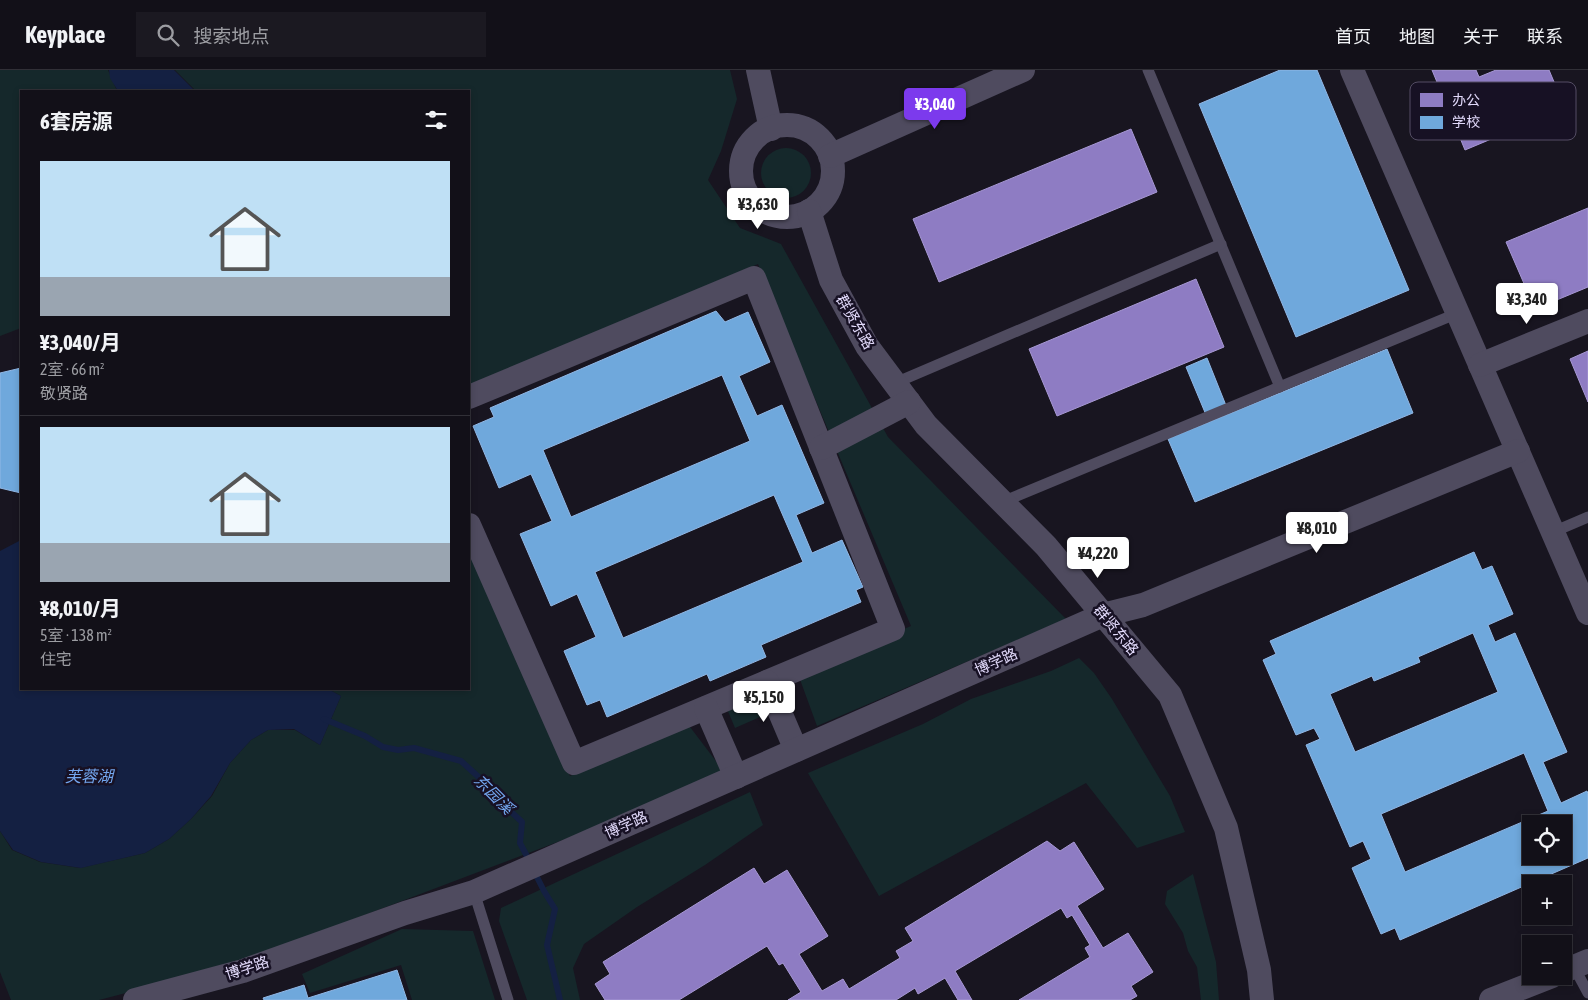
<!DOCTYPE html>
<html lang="zh">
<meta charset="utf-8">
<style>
:root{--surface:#121018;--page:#1b1921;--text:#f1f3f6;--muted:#9c9da2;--line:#313037;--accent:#7c3aed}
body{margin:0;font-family:"Asap Condensed","Noto Sans SC",sans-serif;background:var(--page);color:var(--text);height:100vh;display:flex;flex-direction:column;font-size:19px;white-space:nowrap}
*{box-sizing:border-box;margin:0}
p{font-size:16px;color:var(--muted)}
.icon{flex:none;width:28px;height:28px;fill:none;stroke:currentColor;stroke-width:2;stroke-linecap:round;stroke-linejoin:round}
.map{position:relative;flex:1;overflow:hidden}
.drawer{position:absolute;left:20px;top:20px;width:450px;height:600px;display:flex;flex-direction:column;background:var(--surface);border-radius:0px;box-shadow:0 2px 8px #0003,0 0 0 1px var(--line)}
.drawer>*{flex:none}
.tools{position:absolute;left:1522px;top:745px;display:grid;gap:10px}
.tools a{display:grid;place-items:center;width:50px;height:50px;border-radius:0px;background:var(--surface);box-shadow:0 2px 8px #0003,0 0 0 1px var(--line);font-size:25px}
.price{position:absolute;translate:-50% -42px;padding:0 11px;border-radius:5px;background:#fff;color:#222;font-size:16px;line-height:32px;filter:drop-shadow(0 1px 2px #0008)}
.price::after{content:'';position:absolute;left:50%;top:30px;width:15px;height:11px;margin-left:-8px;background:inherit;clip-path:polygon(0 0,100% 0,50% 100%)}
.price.on{background:var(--accent);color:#fff}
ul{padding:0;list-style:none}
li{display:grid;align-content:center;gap:10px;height:265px;padding:0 20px}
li+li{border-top:1px solid var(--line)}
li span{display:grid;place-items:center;height:155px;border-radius:0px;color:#555}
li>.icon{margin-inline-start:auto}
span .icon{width:90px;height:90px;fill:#fffc;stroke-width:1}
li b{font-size:21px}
h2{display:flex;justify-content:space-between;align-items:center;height:60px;padding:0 20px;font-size:21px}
header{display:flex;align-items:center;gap:30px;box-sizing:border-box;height:70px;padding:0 25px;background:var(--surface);border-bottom:1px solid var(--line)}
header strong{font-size:24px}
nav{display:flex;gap:28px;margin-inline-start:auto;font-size:18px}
.search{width:350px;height:45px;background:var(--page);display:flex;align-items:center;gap:12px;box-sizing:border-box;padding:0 18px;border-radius:0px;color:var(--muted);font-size:19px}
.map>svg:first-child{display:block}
.green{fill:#15282b}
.water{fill:#142042}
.offices{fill:#8e7cc3;stroke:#a798d4}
.schools{fill:#6fa8dc;stroke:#91b7e5;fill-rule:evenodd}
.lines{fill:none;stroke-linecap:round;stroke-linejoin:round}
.stream{stroke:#142042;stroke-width:6}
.service{stroke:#4f4b5f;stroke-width:11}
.minor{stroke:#4f4b5f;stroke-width:24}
.labels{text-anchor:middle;stroke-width:5;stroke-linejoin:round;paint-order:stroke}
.street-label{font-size:15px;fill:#e1d9fa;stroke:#171124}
.water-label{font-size:16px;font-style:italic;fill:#73a6ee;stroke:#171124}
.key{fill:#171124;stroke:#544d64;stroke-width:1}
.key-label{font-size:14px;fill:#e1d9fa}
</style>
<header>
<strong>Keyplace</strong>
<div class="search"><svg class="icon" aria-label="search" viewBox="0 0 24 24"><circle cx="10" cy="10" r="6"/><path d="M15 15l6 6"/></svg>搜索地点</div>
<nav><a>首页</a><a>地图</a><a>关于</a><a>联系</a></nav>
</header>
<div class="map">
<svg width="1588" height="930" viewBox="0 0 1588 930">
<rect width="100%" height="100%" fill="#181520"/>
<g class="green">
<path d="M 0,0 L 108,0 L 117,21 L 21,21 L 21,258 L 0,266 Z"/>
<path d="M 175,0 L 730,0 L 737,29 L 721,81 L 708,110 L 740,158 L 781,174 L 888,367 L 1066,549 L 817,656 L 798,604 L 911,556 L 758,194 L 469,315 L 469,21 L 196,21 Z"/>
<circle cx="786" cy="103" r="25"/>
<path d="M 469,476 L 570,706 L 687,653 L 725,703 L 576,765 L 233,895 L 99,930 L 11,930 L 0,902 L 0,761 L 12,780 L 40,792 L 80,798 L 145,783 L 169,769 L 191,749 L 212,726 L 230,693 L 251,670 L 268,660 L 295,660 L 320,675 L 341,626 L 328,619 L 469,619 Z"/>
<path d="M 1079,588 L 1094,603 L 1112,629 L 1170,726 L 1185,762 L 1137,778 L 1086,713 L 879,826 L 808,703 L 923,654 L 971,629 L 1051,601 Z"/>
<path d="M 759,625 L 767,644 L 735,658 L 727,639 Z"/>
<path d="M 750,722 L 763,755 L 705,795 L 637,837 L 584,874 L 573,898 L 580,930 L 527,930 L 499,851 L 501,838 Z"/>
<path d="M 1193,804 L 1216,892 L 1219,930 L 1201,930 L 1197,897 L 1188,881 L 1183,863 L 1165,834 L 1167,821 Z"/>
<path d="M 402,859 L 473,861 L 495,930 L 412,930 L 401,895 L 310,923 L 302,904 Z"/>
</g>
<g class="water">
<path d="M 109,0 L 174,0 L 195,21 L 118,21 L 110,8 Z"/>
<path d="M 21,470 L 21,619 L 328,619 L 341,626 L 320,675 L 294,659 L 268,660 L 251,670 L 230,693 L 211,726 L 191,749 L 169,769 L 145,783 L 81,798 L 41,792 L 13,780 L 0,761 L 0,481 Z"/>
</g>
<g class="offices">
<path d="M 1432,0 L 1476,0 L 1479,7 L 1496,0 L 1549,0 L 1565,38 L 1465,80 Z"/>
<path d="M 1131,59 L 1157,122 L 939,212 L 913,149 Z"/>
<path d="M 1588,138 L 1588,217 L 1535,239 L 1506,172 Z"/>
<path d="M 1196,209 L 1224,277 L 1057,346 L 1029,279 Z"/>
<path d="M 1588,281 L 1588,332 L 1570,289 Z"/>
<path d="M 1047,771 L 1060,781 L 1074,772 L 1104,819 L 1077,836 L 1103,878 L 1128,863 L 1153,902 L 1131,916 L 1137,926 L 1130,930 L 1019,930 L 1090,887 L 1085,878 L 1090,875 L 1072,845 L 1067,848 L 1061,838 L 955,901 L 972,930 L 958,930 L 945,908 L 918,924 L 915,918 L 896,930 L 788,930 L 801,922 L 783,893 L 779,895 L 767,876 L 679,930 L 605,930 L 595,914 L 610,904 L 603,892 L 754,798 L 764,814 L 787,800 L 828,866 L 799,884 L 822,921 L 843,909 L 849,919 L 900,888 L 896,881 L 913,871 L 905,858 Z"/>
</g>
<g class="schools">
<path d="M 1280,0 L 1317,0 L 1409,220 L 1296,267 L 1199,34 Z"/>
<path d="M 716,241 L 725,252 L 748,242 L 770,292 L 739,306 L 757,346 L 782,335 L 824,433 L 796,445 L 812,483 L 842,470 L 863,517 L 856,520 L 861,532 L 761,575 L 766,587 L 710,611 L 707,604 L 607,647 L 600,630 L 587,635 L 564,581 L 596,567 L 577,524 L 551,536 L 520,464 L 552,451 L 531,404 L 499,418 L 473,356 L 494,347 L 490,338 ZM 722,305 L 750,371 L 571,447 L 543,380 ZM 774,425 L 803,492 L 623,568 L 595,502 Z"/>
<path d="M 1387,279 L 1413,343 L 1195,432 L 1168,369 Z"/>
<path d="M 1207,288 L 1229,343 L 1209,352 L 1186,297 Z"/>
<path d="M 21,298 L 21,423 L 0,418 L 0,303 Z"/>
<path d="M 1474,482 L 1482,500 L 1492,496 L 1513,544 L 1488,555 L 1495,572 L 1515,563 L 1567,682 L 1543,692 L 1561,733 L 1587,721 L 1588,724 L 1588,788 L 1400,870 L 1395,858 L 1381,864 L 1352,798 L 1371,789 L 1363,771 L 1350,777 L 1306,675 L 1320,669 L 1314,658 L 1296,665 L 1263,590 L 1276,584 L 1270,571 ZM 1473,563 L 1498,622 L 1355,682 L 1330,624 L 1372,606 L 1374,611 L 1420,592 L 1418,587 ZM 1524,683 L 1548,741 L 1405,802 L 1381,744 ZM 1531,754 L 1564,754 L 1564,786 L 1531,786 Z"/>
<path d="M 397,900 L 407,930 L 264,930 L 263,928 L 304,915 L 308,928 Z"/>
</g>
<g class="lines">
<g class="stream">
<path d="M 324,649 L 365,666 L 383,677 L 398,680 L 414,678 L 461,691 L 483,711 L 505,736 L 522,752 L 520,773 L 530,792"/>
<path d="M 534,801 L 544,821 L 555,839 L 547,875 L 560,930"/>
</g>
<g class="service">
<path d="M 1148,0 L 1280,317"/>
<path d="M 895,313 L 1221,174"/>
<path d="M 1002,432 L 1458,243"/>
<path d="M 1553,462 L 1588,447"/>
<path d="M 474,822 L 508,930"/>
<path d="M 1574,897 L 1588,923"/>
</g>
<g class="minor">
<path d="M 758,0 L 771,59"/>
<path d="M 1352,0 L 1588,543"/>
<circle cx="787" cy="101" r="46"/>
<path d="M 830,86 L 1023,0"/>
<path d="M 809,141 L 831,210 L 867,276 L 926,355 L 1046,476 L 1170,625 L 1226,758 L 1259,900 L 1262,930"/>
<path d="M 1480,295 L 1588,251"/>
<path d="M 469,327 L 754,208 L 893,559 L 574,693 L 469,455"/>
<path d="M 821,378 L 909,332"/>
<path d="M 767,612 L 796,680"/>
<path d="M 706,638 L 736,707"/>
<path d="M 1564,901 L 1588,891"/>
<path d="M 135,930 L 243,901 L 405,843 L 474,822 L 1103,545 L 1143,535 L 1518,381"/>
<path d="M 1491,930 L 1552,906"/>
</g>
</g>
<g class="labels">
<g class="street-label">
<text transform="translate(855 252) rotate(60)" y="5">群贤东路</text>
<text transform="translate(1116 560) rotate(50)" y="5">群贤东路</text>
<text transform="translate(996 592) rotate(-24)" y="5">博学路</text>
<text transform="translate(626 755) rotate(-24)" y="5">博学路</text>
<text transform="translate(247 898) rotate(-18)" y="5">博学路</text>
</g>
<g class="water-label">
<text x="89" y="712">芙蓉湖</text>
<text transform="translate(494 724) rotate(45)" y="6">东园溪</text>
</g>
</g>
<rect x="1410" y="12" width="166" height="58" rx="8" class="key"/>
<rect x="1420" y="23" width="23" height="14" fill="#8e7cc3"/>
<rect x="1420" y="46" width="23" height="13" fill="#6fa8dc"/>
<g class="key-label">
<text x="1452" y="35">办公</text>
<text x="1452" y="57">学校</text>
</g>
</svg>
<div class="tools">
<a><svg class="icon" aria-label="locate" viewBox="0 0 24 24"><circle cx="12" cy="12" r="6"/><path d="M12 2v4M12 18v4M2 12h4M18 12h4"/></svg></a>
<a>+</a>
<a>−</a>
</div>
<b class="price on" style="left:935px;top:60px">¥3,040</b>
<b class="price" style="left:758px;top:160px">¥3,630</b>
<b class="price" style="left:1527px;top:255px">¥3,340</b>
<b class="price" style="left:1317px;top:484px">¥8,010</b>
<b class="price" style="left:1098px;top:509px">¥4,220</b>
<b class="price" style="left:764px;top:653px">¥5,150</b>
<section class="drawer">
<h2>6套房源<svg class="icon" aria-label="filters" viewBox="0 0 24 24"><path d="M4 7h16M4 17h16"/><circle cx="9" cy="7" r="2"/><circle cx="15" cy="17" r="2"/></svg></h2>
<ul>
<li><span style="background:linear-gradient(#bfe0f5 75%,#9aa5b1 0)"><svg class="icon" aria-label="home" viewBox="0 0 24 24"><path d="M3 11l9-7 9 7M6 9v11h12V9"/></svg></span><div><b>¥3,040/月</b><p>2室 · 66 m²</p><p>敬贤路</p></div></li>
<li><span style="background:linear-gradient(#bfe0f5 75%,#9aa5b1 0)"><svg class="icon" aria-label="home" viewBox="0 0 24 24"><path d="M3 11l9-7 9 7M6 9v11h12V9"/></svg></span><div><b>¥8,010/月</b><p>5室 · 138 m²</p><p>住宅</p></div></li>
</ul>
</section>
</div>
